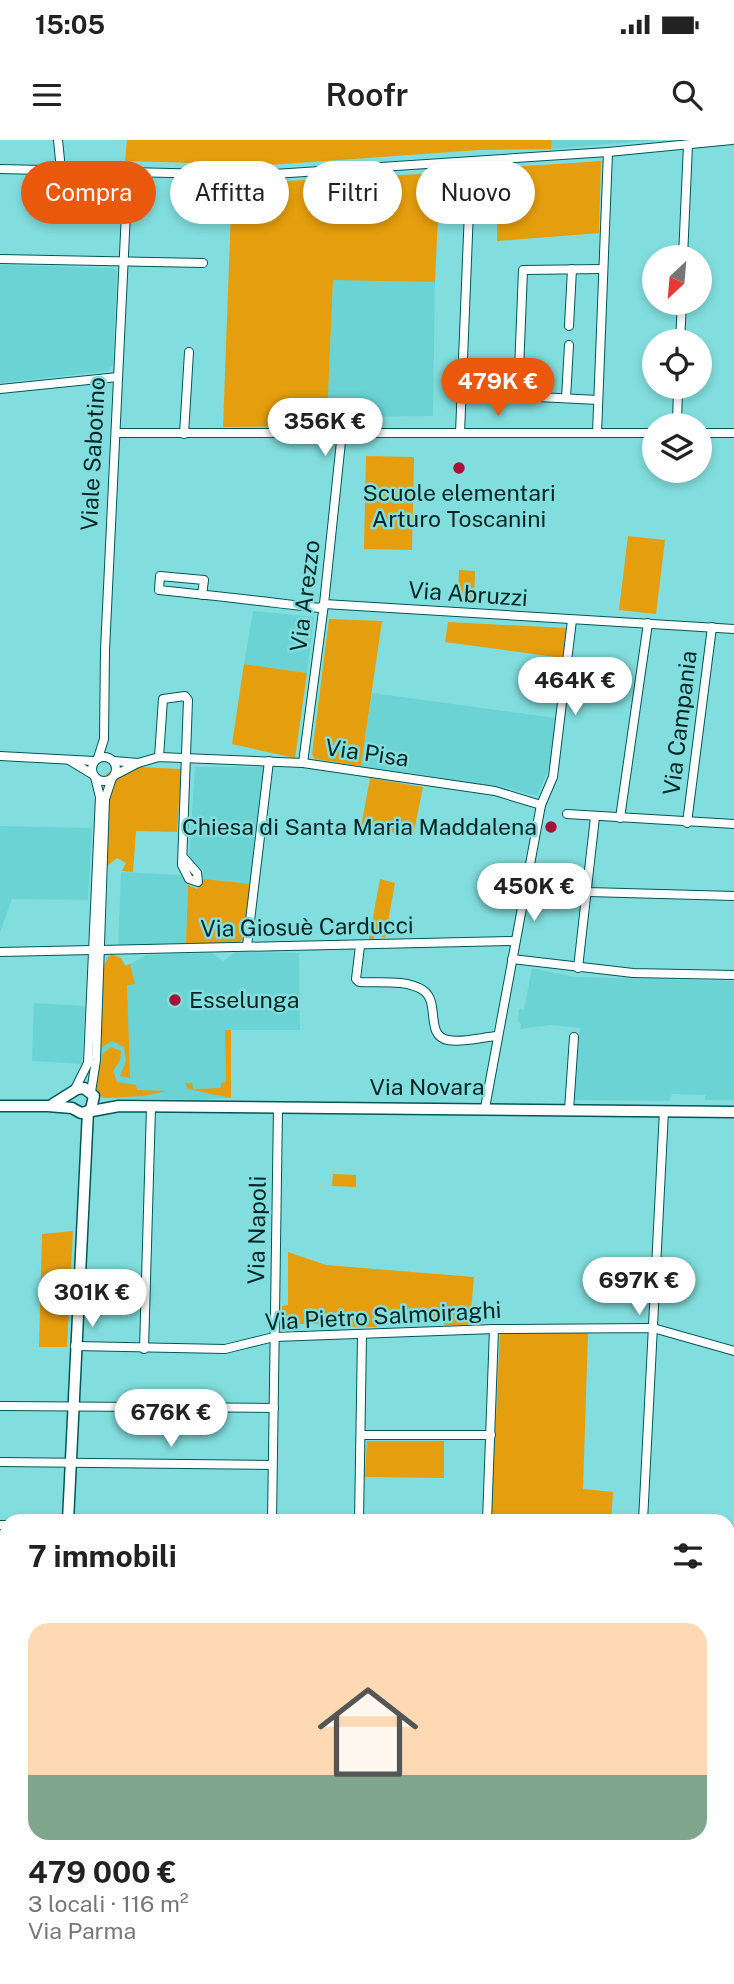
<!DOCTYPE html>
<html lang="it">
<meta charset="utf-8">
<style>
:root{--surface:#fff;--page:#f2f2f2;--text:#222;--muted:#767676;--accent:#ea580c}
body{margin:0;font-family:"Public Sans",sans-serif;background:var(--page);color:var(--text);height:100vh;display:flex;flex-direction:column;font-size:26px;white-space:nowrap}
*{box-sizing:border-box;margin:0}
p{font-size:23px;color:var(--muted)}
.icon{flex:none;width:38px;height:38px;fill:none;stroke:currentColor;stroke-width:2;stroke-linecap:round;stroke-linejoin:round}
.map{position:relative;flex:1;overflow:hidden}
.sheet{position:absolute;left:0px;top:1374px;width:735px;height:471px;display:flex;flex-direction:column;background:var(--surface);border-radius:21px 21px 0 0;box-shadow:0 4px 10px #0003}
.sheet>*{flex:none}
.top-card{position:absolute;left:21px;top:21px;width:693px;height:63px;display:flex;gap:14px}
.needle{width:46px;rotate:206deg}
.tools{position:absolute;left:642px;top:105px;display:grid;gap:14px}
.tools a{display:grid;place-items:center;width:70px;height:70px;border-radius:50%;background:var(--surface);box-shadow:0 4px 10px #0003;font-size:35px}
.price{position:absolute;translate:-50% -60px;padding:0 16px;border-radius:24px;background:#fff;color:#222;font-size:23px;line-height:46px;filter:drop-shadow(0 2px 4px #0008)}
.price::after{content:'';position:absolute;left:50%;top:42px;width:21px;height:16px;margin-left:-10px;background:inherit;clip-path:polygon(0 0,100% 0,50% 100%)}
.price.on{background:var(--accent);color:#fff}
ul{padding:0;list-style:none}
li{display:grid;align-content:center;gap:14px;height:371px;padding:0 28px}
li span{display:grid;place-items:center;height:217px;border-radius:21px;color:#555}
li>.icon{margin-inline-start:auto}
span .icon{width:126px;height:126px;fill:#fffc;stroke-width:1}
li b{font-size:30px}
h2{display:flex;justify-content:space-between;align-items:center;height:84px;padding:0 28px;font-size:30px}
.chip{padding:0 24px;border-radius:32px;background:var(--surface);box-shadow:0 4px 10px #0003;font-size:24px;line-height:63px}
.chip.on{background:var(--accent);color:#fff}
.status{display:flex;justify-content:space-between;align-items:center;height:49px;padding:0 35px;background:var(--surface);direction:ltr}
.status svg{height:19px;fill:currentColor}
header{display:flex;justify-content:space-between;align-items:center;height:91px;padding:0 28px;background:var(--surface);font-size:32px;font-weight:600}
.map>svg:first-child{display:block}
.built{fill:#6bd3d4}
.green{fill:#e59e0d}
.lines{fill:none;stroke-linecap:round;stroke-linejoin:round}
.street-casing{stroke:#015758;stroke-width:10}
.secondary-casing{stroke:#015758;stroke-width:13}
.street{stroke:#fff;stroke-width:8}
.secondary{stroke:#fff;stroke-width:10}
.poi-dot{fill:#a81036;stroke:#82dede;stroke-width:2.5}
.labels{text-anchor:middle;stroke-width:5;stroke-linejoin:round;paint-order:stroke}
.street-label{font-size:23px;fill:#062424;stroke:#82dede}
.poi-label{font-size:23px;fill:#062424;stroke:#82dede}
</style>
<div class="status"><b>15:05</b><svg viewBox="0 0 49 12"><path d="M0 12V9h3v3zM5 12V6h3v6zM10 12V3h3v9zM15 12V0h3v12zM26 1h20v11H26zM47 4h2v5h-2z"/></svg></div>
<header><svg class="icon" aria-label="menu" viewBox="0 0 24 24"><path d="M4 6h16M4 12h16M4 18h16"/></svg>Roofr<svg class="icon" aria-label="search" viewBox="0 0 24 24"><circle cx="10" cy="10" r="6"/><path d="M15 15l6 6"/></svg></header>
<div class="map">
<svg width="734" height="1844" viewBox="0 0 734 1844">
<rect width="100%" height="100%" fill="#82dede"/>
<g class="built">
<path d="M 552,0 L 657,0 L 551,9 Z"/>
<path d="M 0,125 L 112,128 L 117,131 L 113,225 L 108,231 L 0,243 Z"/>
<path d="M 333,139 L 435,142 L 433,276 L 327,277 Z"/>
<path d="M 253,471 L 314,477 L 307,533 L 244,524 Z"/>
<path d="M 372,553 L 556,578 L 554,617 L 537,656 L 507,648 L 361,626 Z"/>
<path d="M 195,627 L 263,627 L 266,631 L 251,744 L 204,739 L 189,719 Z"/>
<path d="M 0,686 L 92,688 L 88,760 L 12,759 L 0,792 Z"/>
<path d="M 121,732 L 180,735 L 188,745 L 186,804 L 118,805 Z"/>
<path d="M 235,812 L 299,813 L 300,890 L 231,890 L 231,958 L 201,960 L 103,958 L 96,935 L 106,817 L 111,814 L 121,818 L 126,826 L 146,815 L 212,813 L 223,821 Z"/>
<path d="M 532,828 L 575,837 L 734,841 L 734,960 L 705,960 L 705,955 L 672,954 L 669,961 L 573,960 L 580,888 L 550,885 L 520,889 L 521,884 L 518,882 L 519,869 L 524,870 Z"/>
<path d="M 34,863 L 85,866 L 82,924 L 32,921 Z"/>
<rect x="0" y="1527" width="7" height="58"/>
<path d="M 0,1603 L 7,1603 L 7,1737 L 0,1738 Z"/>
<path d="M 0,1746 L 7,1746 L 7,1838 L 43,1838 L 42,1844 L 0,1844 Z"/>
</g>
<g class="green">
<path d="M 127,0 L 552,0 L 551,9 L 479,10 L 269,25 L 125,21 Z"/>
<path d="M 601,21 L 599,93 L 497,101 L 498,28 Z"/>
<path d="M 440,33 L 435,142 L 333,140 L 327,277 L 323,286 L 223,287 L 232,44 Z"/>
<path d="M 366,316 L 414,317 L 412,410 L 364,409 Z"/>
<path d="M 628,396 L 665,400 L 656,474 L 619,470 Z"/>
<path d="M 459,430 L 475,431 L 474,461 L 458,461 Z"/>
<path d="M 329,479 L 382,481 L 361,626 L 315,619 L 312,614 Z"/>
<path d="M 448,482 L 566,488 L 563,518 L 445,502 Z"/>
<path d="M 244,524 L 307,533 L 295,618 L 232,604 Z"/>
<path d="M 120,626 L 181,629 L 177,692 L 136,691 L 133,732 L 122,731 L 126,723 L 117,718 L 106,727 L 102,727 L 106,634 Z"/>
<path d="M 370,638 L 423,647 L 413,696 L 361,687 Z"/>
<path d="M 204,739 L 251,744 L 245,798 L 239,802 L 186,804 L 188,745 L 197,749 Z"/>
<path d="M 380,739 L 395,743 L 385,798 L 374,794 L 374,799 L 369,799 Z"/>
<path d="M 111,814 L 121,818 L 125,826 L 130,824 L 135,844 L 127,845 L 130,938 L 120,936 L 126,921 L 124,907 L 112,901 L 99,909 L 102,828 Z"/>
<path d="M 225,890 L 231,890 L 231,958 L 188,949 L 185,943 L 192,943 L 193,949 L 221,948 L 221,943 L 226,942 Z"/>
<path d="M 111,907 L 121,911 L 120,920 L 113,931 L 117,942 L 136,945 L 137,950 L 167,951 L 143,956 L 103,958 C 87,945 102,930 103,913 Z"/>
<path d="M 333,1034 L 356,1035 L 356,1047 L 332,1046 Z"/>
<path d="M 73,1091 L 67,1207 L 39,1207 L 42,1094 Z"/>
<path d="M 288,1112 L 326,1125 L 474,1137 L 470,1182 L 467,1185 L 444,1185 L 443,1180 L 377,1181 L 377,1187 L 345,1187 L 345,1184 L 291,1184 L 290,1189 L 283,1189 L 282,1166 L 288,1165 Z"/>
<path d="M 500,1193 L 588,1193 L 583,1349 L 613,1352 L 611,1381 L 491,1381 Z"/>
<path d="M 367,1301 L 444,1301 L 444,1338 L 365,1337 Z"/>
<rect x="0" y="1448" width="7" height="79"/>
<path d="M 291,1838 L 529,1838 L 530,1844 L 291,1844 Z"/>
</g>
<g class="lines">
<g class="street-casing">
<g id="street">
<path d="M 58,0 L 61,30"/>
<path d="M 0,29 L 259,35 L 608,12 L 732,0"/>
<path d="M 683,117 L 688,5"/>
<path d="M 0,119 L 203,123"/>
<path d="M 569,186 L 572,129"/>
<path d="M 680,201 L 682,163"/>
<path d="M 0,249 L 118,237"/>
<path d="M 566,258 L 569,205"/>
<path d="M 598,260 L 518,256 L 523,130 L 603,129"/>
<path d="M 677,285 L 678,247"/>
<path d="M 116,293 L 654,293"/>
<path d="M 460,293 L 471,21"/>
<path d="M 597,293 L 608,12"/>
<path d="M 700,293 L 734,293"/>
<path d="M 184,294 L 189,212"/>
<path d="M 202,455 L 204,440 L 160,436 L 159,450 C 209,455 260,461 311,467 L 320,468 L 324,464 L 734,489"/>
<path d="M 0,616 L 94,621"/>
<circle cx="104" cy="629" r="12"/>
<path d="M 159,617 L 163,559 L 185,556 L 188,560 L 182,725 L 189,739 L 198,742 L 197,733 L 183,717"/>
<path d="M 98,618 L 104,599 L 105,510 L 128,31"/>
<path d="M 69,620 L 92,634"/>
<path d="M 114,621 L 138,623"/>
<path d="M 303,623 L 324,464 L 342,292"/>
<path d="M 115,635 L 138,623 L 159,617 L 303,623 L 495,651 L 541,665"/>
<path d="M 567,674 L 734,684"/>
<path d="M 620,678 L 648,483"/>
<path d="M 687,683 L 712,487"/>
<path d="M 528,742 L 588,752 L 734,756"/>
<path d="M 247,806 L 269,621"/>
<path d="M 360,806 L 356,839 L 359,842 C 377,843 408,839 424,851 C 440,863 425,896 448,900 C 462,903 483,897 497,896"/>
<path d="M 100,810 L 515,801"/>
<path d="M 0,812 L 93,810"/>
<path d="M 512,819 L 633,833 L 734,835"/>
<path d="M 578,828 L 595,677"/>
<path d="M 74,951 L 88,923 L 100,657 L 95,637"/>
<path d="M 91,952 L 96,920 L 105,659 L 112,638"/>
<path d="M 485,968 L 541,665 L 553,637 L 572,480"/>
<path d="M 569,970 L 574,897"/>
<path d="M 75,1206 L 225,1209 L 274,1197 L 494,1189 L 653,1188 L 734,1211"/>
<path d="M 144,1209 L 151,967"/>
<path d="M 0,1266 L 274,1268"/>
<path d="M 361,1295 L 491,1295"/>
<path d="M 0,1322 L 272,1325"/>
<path d="M 272,1381 L 278,967"/>
<path d="M 359,1381 L 362,1196"/>
<path d="M 487,1381 L 494,1189"/>
<path d="M 643,1381 L 664,971"/>
<path d="M 0,1385 L 7,1385"/>
<path d="M 0,1441 L 7,1441"/>
<path d="M 728,1569 L 734,1569"/>
<path d="M 0,1594 L 7,1594"/>
<path d="M 728,1718 L 734,1717"/>
<path d="M 0,1740 L 7,1739"/>
<path d="M 728,1743 L 734,1746"/>
<path d="M 640,1838 L 640,1844"/>
<path d="M 221,1844 L 263,1838"/>
</g>
</g>
<g class="secondary-casing">
<g id="secondary">
<path d="M 53,964 L 77,949 L 84,948 L 94,956 L 91,969"/>
<path d="M 0,966 L 48,966 L 72,968 L 81,973 L 119,966 L 734,972"/>
<path d="M 68,1381 L 88,971"/>
<path d="M 49,1844 L 50,1838"/>
</g>
</g>
<use href="#street" class="street"/>
<use href="#secondary" class="secondary"/>
</g>
<g class="poi-dot">
<circle cx="459" cy="328" r="7"/>
<circle cx="551" cy="687" r="7"/>
<circle cx="175" cy="860" r="7"/>
</g>
<g class="labels">
<g class="street-label">
<text transform="translate(93 314) rotate(-87)" y="8">Viale Sabotino</text>
<text transform="translate(468 454) rotate(4)" y="8">Via Abruzzi</text>
<text transform="translate(305 456) rotate(-83)" y="8">Via Arezzo</text>
<text transform="translate(680 583) rotate(-83)" y="8">Via Campania</text>
<text transform="translate(367 613) rotate(8)" y="8">Via Pisa</text>
<text transform="translate(307 787) rotate(-1)" y="8">Via Giosuè Carducci</text>
<text x="427" y="955">Via Novara</text>
<text transform="translate(257 1090) rotate(-89)" y="8">Via Napoli</text>
<text transform="translate(383 1176) rotate(-3)" y="8">Via Pietro Salmoiraghi</text>
</g>
<g class="poi-label">
<text x="459" y="361">Scuole elementari<tspan x="459" dy="26">Arturo Toscanini</tspan></text>
<text x="537" y="695" text-anchor="end">Chiesa di Santa Maria Maddalena</text>
<text x="189" y="868" text-anchor="start">Esselunga</text>
</g>
</g>
</svg>
<div class="tools">
<a><svg class="needle" viewBox="-14 -14 28 28"><path d="M0-13l5 13h-10z" fill="#e53935"/><path d="M0 13l5-13h-10z" fill="#767676"/></svg></a>
<a><svg class="icon" aria-label="locate" viewBox="0 0 24 24"><circle cx="12" cy="12" r="6"/><path d="M12 2v4M12 18v4M2 12h4M18 12h4"/></svg></a>
<a><svg class="icon" aria-label="layers" viewBox="0 0 24 24"><path d="M12 4l9 5-9 5-9-5zM3 14l9 5 9-5"/></svg></a>
</div>
<b class="price on" style="left:498px;top:278px">479K €</b>
<b class="price" style="left:325px;top:318px">356K €</b>
<b class="price" style="left:575px;top:577px">464K €</b>
<b class="price" style="left:534px;top:783px">450K €</b>
<b class="price" style="left:639px;top:1177px">697K €</b>
<b class="price" style="left:92px;top:1189px">301K €</b>
<b class="price" style="left:171px;top:1309px">676K €</b>
<div class="top-card">
<a class="chip on">Compra</a>
<a class="chip">Affitta</a>
<a class="chip">Filtri</a>
<a class="chip">Nuovo</a>
</div>
<section class="sheet">
<h2>7 immobili<svg class="icon" aria-label="filters" viewBox="0 0 24 24"><path d="M4 7h16M4 17h16"/><circle cx="9" cy="7" r="2"/><circle cx="15" cy="17" r="2"/></svg></h2>
<ul>
<li><span style="background:linear-gradient(#ffd9b3 70%,#7fa58c 0)"><svg class="icon" aria-label="home" viewBox="0 0 24 24"><path d="M3 11l9-7 9 7M6 9v11h12V9"/></svg></span><div><b>479 000 €</b><p>3 locali · 116 m²</p><p>Via Parma</p></div></li>
</ul>
</section>
</div>
